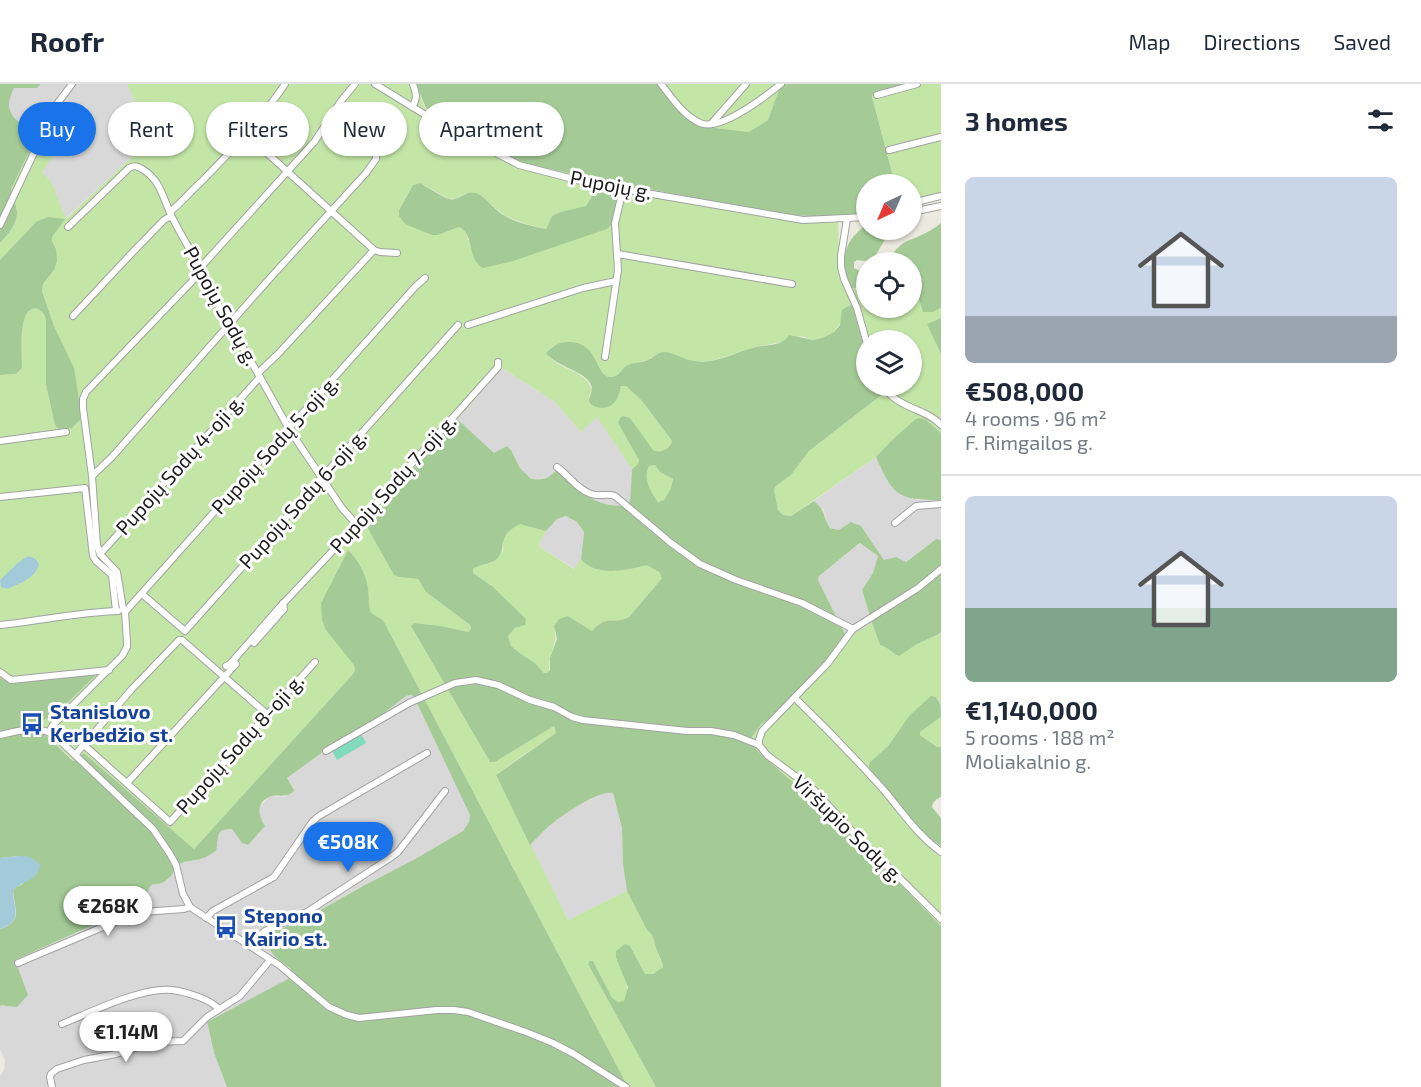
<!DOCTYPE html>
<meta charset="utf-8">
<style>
:root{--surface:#fff;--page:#f6f6f7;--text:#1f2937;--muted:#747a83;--line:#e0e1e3;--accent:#1a73e8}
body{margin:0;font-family:"Exo 2",sans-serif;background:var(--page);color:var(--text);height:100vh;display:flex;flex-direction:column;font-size:22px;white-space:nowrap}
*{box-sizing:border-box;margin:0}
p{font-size:20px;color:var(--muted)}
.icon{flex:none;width:33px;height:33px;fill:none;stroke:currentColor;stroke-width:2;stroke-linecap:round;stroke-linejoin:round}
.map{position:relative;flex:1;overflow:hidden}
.drawer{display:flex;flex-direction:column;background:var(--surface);width:480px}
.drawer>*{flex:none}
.top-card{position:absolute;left:18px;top:18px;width:570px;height:54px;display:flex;gap:12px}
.needle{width:39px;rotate:224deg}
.controls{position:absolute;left:856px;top:90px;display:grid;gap:12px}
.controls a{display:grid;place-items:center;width:66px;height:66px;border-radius:50%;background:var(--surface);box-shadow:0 2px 4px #0004;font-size:30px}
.price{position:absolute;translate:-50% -51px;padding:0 14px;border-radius:21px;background:#fff;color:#222;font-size:20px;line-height:39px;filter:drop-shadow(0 2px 3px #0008)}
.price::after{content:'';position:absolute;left:50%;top:36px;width:18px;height:14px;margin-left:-9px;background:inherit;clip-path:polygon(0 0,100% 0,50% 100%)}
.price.current{background:var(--accent);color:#fff}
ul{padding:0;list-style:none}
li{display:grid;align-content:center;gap:12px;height:318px;padding:0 24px}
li+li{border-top:2px solid var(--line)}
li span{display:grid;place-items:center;height:186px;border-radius:9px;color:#555}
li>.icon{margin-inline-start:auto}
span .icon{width:108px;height:108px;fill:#fffc;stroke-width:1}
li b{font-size:26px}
h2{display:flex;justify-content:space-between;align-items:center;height:72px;padding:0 24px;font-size:26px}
.tag{padding:0 21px;border-radius:27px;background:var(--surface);box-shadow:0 2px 4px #0004;font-size:21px;line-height:54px}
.tag.current{background:var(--accent);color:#fff}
header{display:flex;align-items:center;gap:36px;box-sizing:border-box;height:84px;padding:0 30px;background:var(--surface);border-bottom:2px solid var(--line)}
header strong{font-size:28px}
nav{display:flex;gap:33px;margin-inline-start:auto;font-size:21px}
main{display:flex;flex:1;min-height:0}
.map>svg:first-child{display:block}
.residential{fill:#d9d8d8}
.grass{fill:#c3e6a7}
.forest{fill:#a4cb96;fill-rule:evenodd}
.pitch{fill:#80dabb}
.water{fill:#a2cad9}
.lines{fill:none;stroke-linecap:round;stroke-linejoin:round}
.minor-casing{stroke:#a2a2a2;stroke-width:8}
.minor{stroke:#fff;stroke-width:6}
.labels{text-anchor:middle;stroke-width:6;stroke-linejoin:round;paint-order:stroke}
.street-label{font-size:20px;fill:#1b1b1b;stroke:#fff}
.transit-label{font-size:20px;font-weight:bold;fill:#164399;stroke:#fff;text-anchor:start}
</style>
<header>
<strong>Roofr</strong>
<nav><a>Map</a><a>Directions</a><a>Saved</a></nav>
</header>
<main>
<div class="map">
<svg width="941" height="1003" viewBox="0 0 941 1003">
<rect width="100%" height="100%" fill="#ece9e1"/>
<g class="residential">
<path d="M 41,0 L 127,0 L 152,54 L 65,135 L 52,99 L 42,88 L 58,40 L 38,49 L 9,35 L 5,28 L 4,19 L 6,12 L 14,4 L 37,4 Z"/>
<path d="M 502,284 L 555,318 L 581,348 L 597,332 L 632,385 L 630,417 L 625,422 L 612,422 L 601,420 L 552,392 L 538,395 L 531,395 L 520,384 L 511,366 L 507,362 L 494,370 L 457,335 Z"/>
<path d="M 876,373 L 887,397 L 917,416 L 941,416 L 941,456 L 936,455 L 905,478 L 884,476 L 861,442 L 839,446 L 830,444 L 827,438 L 824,426 L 814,417 Z"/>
<path d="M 566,432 L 577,438 L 584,448 L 581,475 L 575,485 L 538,462 L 546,447 L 557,435 Z"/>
<path d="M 861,459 L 878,472 L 873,489 L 862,506 L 872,539 L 847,554 L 818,496 L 819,492 Z"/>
<path d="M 411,611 L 414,613 L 470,731 L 469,738 L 463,747 L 417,774 L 365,801 L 306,834 L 274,848 L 271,869 L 290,885 L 292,887 L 288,896 L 207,939 L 214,969 L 227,1003 L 0,1003 L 0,992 L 4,986 L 5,976 L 0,966 L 0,923 L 15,877 L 102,837 L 133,825 L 142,820 L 150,801 L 167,797 L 170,793 L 172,788 L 181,779 L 203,774 L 218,760 L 217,754 L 219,748 L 225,745 L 232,745 L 242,759 L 260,735 L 258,726 L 267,714 L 272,712 L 284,713 L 294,705 L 287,694 L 327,665 L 384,629 L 406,612 Z"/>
<path d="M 606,708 L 613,709 L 622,744 L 623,780 L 627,807 L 568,836 L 530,761 L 545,745 L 573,724 Z"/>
</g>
<g class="grass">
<path d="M 127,0 L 416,0 L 425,24 L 436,33 L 518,77 L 591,94 C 596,107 593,111 587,122 L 560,128 L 552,132 L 546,145 L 526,140 L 505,132 L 480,111 L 466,109 L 457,114 L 449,115 L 420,99 L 413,101 L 399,126 L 438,151 L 459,143 C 465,146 467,149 468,156 L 611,141 L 621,100 L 781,130 L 801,132 L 838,133 L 839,169 L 851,206 L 867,199 L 867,224 L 912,224 L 912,197 L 933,228 L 941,224 L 941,234 L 928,240 L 941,270 L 941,349 L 926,336 L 891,357 L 876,373 L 791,432 L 783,431 L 778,427 L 774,406 L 776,402 L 791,391 L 809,367 L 884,309 L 879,302 L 912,302 L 912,256 L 867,256 L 867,271 L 852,221 L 834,248 L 822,254 L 813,256 L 801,252 L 782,258 L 755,263 L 711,277 L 695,278 L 664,268 L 657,270 L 648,276 L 627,281 L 615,293 L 611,294 L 606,292 L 554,261 L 547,269 C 556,286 583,284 592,305 L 589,313 L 601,324 C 617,322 613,313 622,302 L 626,302 L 642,317 L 672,357 C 671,363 662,369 657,369 L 618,339 L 639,376 L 638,380 L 632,385 L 597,333 L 581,348 L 555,318 L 502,284 L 366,441 L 399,493 L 418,495 L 426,508 L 470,541 L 471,546 L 468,548 L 441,542 L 414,539 L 411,542 L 490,678 L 495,678 L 554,642 L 556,649 L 522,672 L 496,691 L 568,836 L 627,807 L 647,846 C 655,852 653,856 656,864 C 658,871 662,876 663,883 L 653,890 L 645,890 L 630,862 L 616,874 C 623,890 632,901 624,917 L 618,918 L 612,915 L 593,877 L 588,880 L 656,1003 L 628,1003 L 383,536 L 371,529 L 368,520 L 368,502 L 348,466 L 321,519 L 354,581 L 355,586 L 353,590 L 194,765 L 84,669 L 74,677 L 35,641 L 57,629 L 97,589 L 12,599 L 0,594 L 0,291 L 16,290 L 22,284 C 22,270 19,238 28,228 C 35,220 44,227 46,235 L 46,301 L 55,341 L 72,344 L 80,336 L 54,242 L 42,207 L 43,200 L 54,186 L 56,165 L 52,157 L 52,153 L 36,138 L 0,176 L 0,159 C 7,151 17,141 17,129 C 17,122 12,112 10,105 L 38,49 L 58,40 L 68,51 L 42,88 L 52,99 L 66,135 L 152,54 Z"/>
<path d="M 658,0 L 786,0 L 779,6 L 777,11 L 768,36 L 749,48 L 707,43 L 676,23 Z"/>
<path d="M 901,0 L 941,0 L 941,115 L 912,124 L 912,100 L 895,100 L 872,13 L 873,10 L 877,8 L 899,2 Z"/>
<path d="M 655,381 L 660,388 L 673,395 L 671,404 L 664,416 L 658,418 C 650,407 643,395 649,382 Z"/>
<path d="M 520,439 L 546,447 L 538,462 L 574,485 L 581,475 C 596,494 627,486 647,480 L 659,488 L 662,494 L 629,533 C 611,542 609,529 592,547 L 568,532 L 554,542 C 557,560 554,559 550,575 C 549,580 550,584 548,589 L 544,589 L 535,579 L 521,570 L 511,562 L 508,552 L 515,544 L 492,502 L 473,489 L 473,485 L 476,482 L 492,479 L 503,467 L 503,455 L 511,445 Z"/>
<path d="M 872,539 L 880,561 C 888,563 893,570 898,572 L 917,560 L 937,551 L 941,548 L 941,624 L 938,614 L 909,632 L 888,662 L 870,678 L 926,752 L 941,762 L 941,842 L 854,752 L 762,671 C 757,666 753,661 752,653 L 761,640 L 773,632 L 847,554 Z"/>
<path d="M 941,633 L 941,663 L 937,663 L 920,651 L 920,648 Z"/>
</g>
<g class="forest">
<path d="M 0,0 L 41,0 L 37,4 L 14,4 C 0,30 18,39 38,49 L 11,105 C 12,112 17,122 17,129 C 17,141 7,151 0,159 Z"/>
<path d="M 416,0 L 658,0 L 676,23 L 707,43 L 749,48 L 768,36 L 777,11 L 779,6 L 786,0 L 901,0 L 899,2 L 877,8 L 873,10 L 872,13 L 895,100 L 867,100 L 867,130 C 838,133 810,133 781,130 L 622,100 L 611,141 L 607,145 L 513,177 L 483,184 C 467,176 475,150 459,143 L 438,151 L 432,151 L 405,140 L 399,132 L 399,126 L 413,101 L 420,99 C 427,103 442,113 449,115 C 460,118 466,103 480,111 C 489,117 496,127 505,132 C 517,139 532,142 546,145 L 552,132 L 560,128 L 586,122 C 593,112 596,106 591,94 L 518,78 L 436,33 L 426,24 Z"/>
<path d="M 48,133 L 65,135 L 52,153 L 52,157 L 56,165 L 57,177 L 54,186 L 43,200 L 42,207 L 54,242 L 74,284 L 81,329 L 80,336 L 72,344 L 59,345 L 55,341 L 46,301 L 46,235 C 44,227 35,220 28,228 C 19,238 22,270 22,284 L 16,290 L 0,291 L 0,176 L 36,138 Z"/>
<path d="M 941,139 L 941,224 L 933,228 L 923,228 L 914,198 L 912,197 L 912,178 L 883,178 C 892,173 896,163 905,158 C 919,152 929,149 941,139 Z"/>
<path d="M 867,140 L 867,146 L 890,146 L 890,147 L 874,174 L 866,177 L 857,176 L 854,178 L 854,184 L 862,188 L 867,186 L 867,199 L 850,206 C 840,177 841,160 867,140 Z"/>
<path d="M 852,221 L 867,271 L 867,302 L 879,302 L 884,309 L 809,367 L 791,391 L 776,402 L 774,406 L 778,426 L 783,431 L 791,432 L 814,417 C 827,428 822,431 830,444 L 839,446 L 851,438 L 861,442 L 884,476 L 896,473 L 906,478 L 936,455 L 941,456 L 941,548 L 937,551 L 917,560 L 899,572 C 894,571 888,563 880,561 L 872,539 L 862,506 L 873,489 L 878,472 L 860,459 L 819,492 L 818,496 L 847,554 L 773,632 L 761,640 L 752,653 L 756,665 L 762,671 L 854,752 L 941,842 L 941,1003 L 656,1003 L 588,880 L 590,877 L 593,877 L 612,914 L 618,918 L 624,917 L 628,903 L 616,874 L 616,867 L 625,860 L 630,862 L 645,890 L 653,890 L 663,883 C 662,875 658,871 656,864 C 653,856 655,852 647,846 L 627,807 L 623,780 L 622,744 L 613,709 C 598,706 559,733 547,744 C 541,749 536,755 530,761 L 496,691 L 556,649 L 554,642 L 495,678 L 490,678 L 411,542 L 414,539 L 441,542 L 468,548 L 471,545 L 470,541 L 426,508 L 418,495 L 399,493 L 394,491 L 366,441 L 457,335 L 494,369 L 507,362 L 511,366 L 520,384 L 531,395 C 542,396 550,395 557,385 C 580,406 592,423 625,422 L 630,417 L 632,385 L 638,380 L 639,376 L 618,339 L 620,334 L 623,332 L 630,334 L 653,366 C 660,370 670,365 672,357 L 642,317 L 626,302 L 621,302 C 620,305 620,309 618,312 C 614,325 597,328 589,318 C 589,313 592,308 592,304 C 590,288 556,283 546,269 C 554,261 559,258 570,258 C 600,259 595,295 612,293 C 618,293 621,286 626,282 C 632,278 641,279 648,276 C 653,274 658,268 664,268 C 673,268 685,276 694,277 C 715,281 737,267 756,263 C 764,261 776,262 783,257 C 786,256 787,253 789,251 L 813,256 L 822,254 L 834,248 L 840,241 L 842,226 L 846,223 ZM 655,381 L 660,388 L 673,395 L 671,404 L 664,416 L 658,418 C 650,407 643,395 649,382 ZM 566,432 L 577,438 L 584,448 L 581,475 C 596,494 627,486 647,481 L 659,488 L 662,494 L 629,533 C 611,542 609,529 592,547 L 568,532 L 559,535 L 554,542 L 557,555 L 550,574 L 550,586 L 547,589 L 544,589 L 535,579 L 521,570 L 511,562 L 508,552 L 515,544 L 525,541 L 526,535 L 492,502 L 473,489 L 473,485 C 482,478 491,483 499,472 C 503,467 502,463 503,458 C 505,449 512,444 520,440 L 546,447 L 557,435 Z"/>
<path d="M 941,234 L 941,270 L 927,240 Z"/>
<path d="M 920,334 L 926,336 L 941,349 L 941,416 C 898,416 893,412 876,373 L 891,357 L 916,335 Z"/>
<path d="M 348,466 C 358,476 366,490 368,504 C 369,513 368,520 371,529 L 383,536 L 628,1003 L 227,1003 L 214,969 L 207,938 L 288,895 L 292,888 L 291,885 C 279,876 267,870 268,854 L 274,848 L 306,834 L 365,801 L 417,774 L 463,747 L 469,738 L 470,731 L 414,613 L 411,611 L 406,612 L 384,629 L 327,665 L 287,694 L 294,706 L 293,708 C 282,715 278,709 269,713 C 256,719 258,732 265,742 L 248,761 L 242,759 L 232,745 C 213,745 220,754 216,767 C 212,769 207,773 203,774 C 196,777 186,776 180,780 C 174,784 173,791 168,795 C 156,806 150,791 146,815 L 133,825 L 102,837 L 15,876 L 28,911 L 17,923 L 1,921 L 0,923 L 0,845 C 24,837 14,825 13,806 L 16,803 L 23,800 L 19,772 L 0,774 L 0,594 L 12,599 L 98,589 L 57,629 L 35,641 L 73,677 L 84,669 L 194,765 L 353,590 L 355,586 L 354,581 L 326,546 L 322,536 L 321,519 Z"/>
<path d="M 931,612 C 941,613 941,624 941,633 L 920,648 L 920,651 L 937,663 L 941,663 L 941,713 C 937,714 932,719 932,723 L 941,734 L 941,762 L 926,752 L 917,744 L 869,684 L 869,681 L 870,678 L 888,662 L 909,632 Z"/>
</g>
<path class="pitch" d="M 361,650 L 366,659 L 337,676 L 332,667 Z"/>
<g class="water">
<path d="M 27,473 C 33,472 37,475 39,481 C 35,494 19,500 7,505 L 1,503 L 0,496 C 9,488 17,478 27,473 Z"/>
<path d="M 19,772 C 29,772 33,773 40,781 C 38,797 22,797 13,806 C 13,825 24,837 0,845 L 0,774 Z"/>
</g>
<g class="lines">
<g class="minor-casing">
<g id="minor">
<path d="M 375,0 L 437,38 L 519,81 L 577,96 L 623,105 L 803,136 L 867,133"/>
<path d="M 661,0 C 672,14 683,31 700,39 C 720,48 766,12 781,0"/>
<path d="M 877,11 L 917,0"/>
<path d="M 412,23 C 418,14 416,9 413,0"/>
<path d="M 711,40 L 746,0"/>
<path d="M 246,50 L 374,166 L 380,168 L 397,169"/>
<path d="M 889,66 L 941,53"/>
<path d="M 912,119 L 941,112"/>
<path d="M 170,128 C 181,119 190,108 200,99 C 231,68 261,36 285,0"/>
<path d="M 912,128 L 941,122"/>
<path d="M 847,135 L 841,172 L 841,183 L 844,195 L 857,224 L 867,260"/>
<path d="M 0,141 L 57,20 L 72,0"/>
<path d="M 68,143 L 129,84 C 135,81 137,82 142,85 C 161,96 163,115 172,133 C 181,151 191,167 200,184 L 200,189 L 205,199 L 260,293 L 289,345 L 342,424 L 357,441"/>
<path d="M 618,170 L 792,200"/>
<path d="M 200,184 L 315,57 L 341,17 L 355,0"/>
<path d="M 73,232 L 130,171 L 164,136 L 171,132"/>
<path d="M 468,241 L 583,204 L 616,197"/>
<path d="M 605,273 L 618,186 L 615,139 L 623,105"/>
<path d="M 258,289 L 278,270 L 374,166"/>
<path d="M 882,302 C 888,309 895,316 904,320 C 917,327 931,330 941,341"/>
<path d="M 0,357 L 66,348"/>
<path d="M 557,383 C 568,391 578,406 591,410 C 599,413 607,409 615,412 L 671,459 L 700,480 L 736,496 L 802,519 L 853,545"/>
<path d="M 92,392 L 112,373 L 271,193 L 366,89 L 376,75 L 376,71"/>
<path d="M 0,413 L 85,404 L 93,472 L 96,477 L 112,491 L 116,527"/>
<path d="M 895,439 L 916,422 L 941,420"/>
<path d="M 100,470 L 260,293"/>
<path d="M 941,485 L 918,504 L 853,545 L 828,579 L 762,647 L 759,656 L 759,661 L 767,671 L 814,706 L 852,747 L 941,835"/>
<path d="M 142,510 L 185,547 L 458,241"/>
<path d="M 125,528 L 415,203 L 425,194"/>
<path d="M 0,541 C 39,537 79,528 118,527"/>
<path d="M 254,559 L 284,525 L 283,519"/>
<path d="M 226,582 L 230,580 L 278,525 L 357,441 L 498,283 L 498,278"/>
<path d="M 0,588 L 11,596 L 109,586"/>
<path d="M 795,614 C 825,643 854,673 882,704 C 902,727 916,750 941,768"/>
<path d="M 49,648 L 53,641 L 122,572 L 127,563 L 127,558 L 125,528 L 123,525 L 117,488 L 100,470 L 97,461 L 92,392 L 83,324 L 83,315 L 86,308 L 200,189"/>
<path d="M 0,651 C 19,647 38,640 55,652 L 153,745 L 170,770 L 176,781 L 183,810 L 190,823 L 279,881 L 329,923 L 347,931 L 359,934 L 437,926 L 454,926 L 468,928 L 526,948 L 553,959 L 574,970 L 626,1003"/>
<path d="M 84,661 L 170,738 L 315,578"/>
<path d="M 326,667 L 409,619 L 455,599 L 476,596 L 498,601 L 530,616 L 554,623 L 572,633 L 583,636 L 687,647 L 711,647 L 734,651 L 759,661"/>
<path d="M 75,671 L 131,606 L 179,556 L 182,556 L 267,630"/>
<path d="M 127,699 L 236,580"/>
<path d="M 206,834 L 213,827 L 274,793 L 313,737 L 319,732 L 427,669"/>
<path d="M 248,861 L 265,847 L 307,828 L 390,774 L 398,768 L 445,707"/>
<path d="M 18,879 L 124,834 L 143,828 L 184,825 L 190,823"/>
<path d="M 62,940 C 91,928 141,903 172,906 C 182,907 190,910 199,913 C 207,916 213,919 219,925"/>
<path d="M 52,1003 L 50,993 L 51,990 L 57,985 L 84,976 L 116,970 L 155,958 L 183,957 L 207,933 L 240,912 L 270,876"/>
</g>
</g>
<use href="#minor" class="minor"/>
</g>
<defs>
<g id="bus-bare" transform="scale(1.8)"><path d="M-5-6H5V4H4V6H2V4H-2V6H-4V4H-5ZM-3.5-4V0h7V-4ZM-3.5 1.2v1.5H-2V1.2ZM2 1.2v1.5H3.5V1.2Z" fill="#1a4fb4" stroke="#fff" stroke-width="2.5" paint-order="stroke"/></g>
</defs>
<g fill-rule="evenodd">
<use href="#bus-bare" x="32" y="640"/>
<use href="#bus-bare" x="226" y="843"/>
</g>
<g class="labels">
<g class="street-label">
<text transform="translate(611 101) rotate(11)" y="7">Pupojų g.</text>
<text transform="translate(221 222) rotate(61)" y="7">Pupojų Sodų g.</text>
<text transform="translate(275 361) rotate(-48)" y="7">Pupojų Sodų 5-oji g.</text>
<text transform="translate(180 381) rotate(-48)" y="7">Pupojų Sodų 4-oji g.</text>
<text transform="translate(393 400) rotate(-48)" y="7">Pupojų Sodų 7-oji g.</text>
<text transform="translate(303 415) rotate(-48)" y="7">Pupojų Sodų 6-oji g.</text>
<text transform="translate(240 660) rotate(-48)" y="7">Pupojų Sodų 8-oji g.</text>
<text transform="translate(848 745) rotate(44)" y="7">Viršupio Sodų g.</text>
</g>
<g class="transit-label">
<text x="50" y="635">Stanislovo<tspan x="50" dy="23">Kerbedžio st.</tspan></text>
<text x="244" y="839">Stepono<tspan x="244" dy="23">Kairio st.</tspan></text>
</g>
</g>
</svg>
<div class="controls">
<a><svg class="needle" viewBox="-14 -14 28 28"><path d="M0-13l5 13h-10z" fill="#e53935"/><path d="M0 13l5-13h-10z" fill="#747a83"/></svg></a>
<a><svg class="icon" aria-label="locate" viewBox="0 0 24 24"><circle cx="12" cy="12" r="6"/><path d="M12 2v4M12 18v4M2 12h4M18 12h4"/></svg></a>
<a><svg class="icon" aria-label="layers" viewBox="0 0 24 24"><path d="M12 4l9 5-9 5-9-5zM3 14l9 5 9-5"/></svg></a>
</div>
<b class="price current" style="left:348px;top:789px">€508K</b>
<b class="price" style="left:108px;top:853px">€268K</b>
<b class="price" style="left:126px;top:979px">€1.14M</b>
<div class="top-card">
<a class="tag current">Buy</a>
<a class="tag">Rent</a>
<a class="tag">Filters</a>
<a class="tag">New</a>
<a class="tag">Apartment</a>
</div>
</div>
<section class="drawer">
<h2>3 homes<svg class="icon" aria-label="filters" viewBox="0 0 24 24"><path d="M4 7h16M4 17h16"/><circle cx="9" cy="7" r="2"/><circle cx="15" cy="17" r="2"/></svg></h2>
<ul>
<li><span style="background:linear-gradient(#c9d6e8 75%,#9aa5b1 0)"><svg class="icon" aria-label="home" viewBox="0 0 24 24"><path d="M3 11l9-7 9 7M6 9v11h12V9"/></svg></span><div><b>€508,000</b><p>4 rooms · 96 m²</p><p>F. Rimgailos g.</p></div></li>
<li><span style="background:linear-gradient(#c9d6e8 60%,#7fa58c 0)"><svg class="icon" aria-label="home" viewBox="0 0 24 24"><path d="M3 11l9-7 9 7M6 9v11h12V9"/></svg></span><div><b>€1,140,000</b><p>5 rooms · 188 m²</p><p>Moliakalnio g.</p></div></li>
</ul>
</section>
</main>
